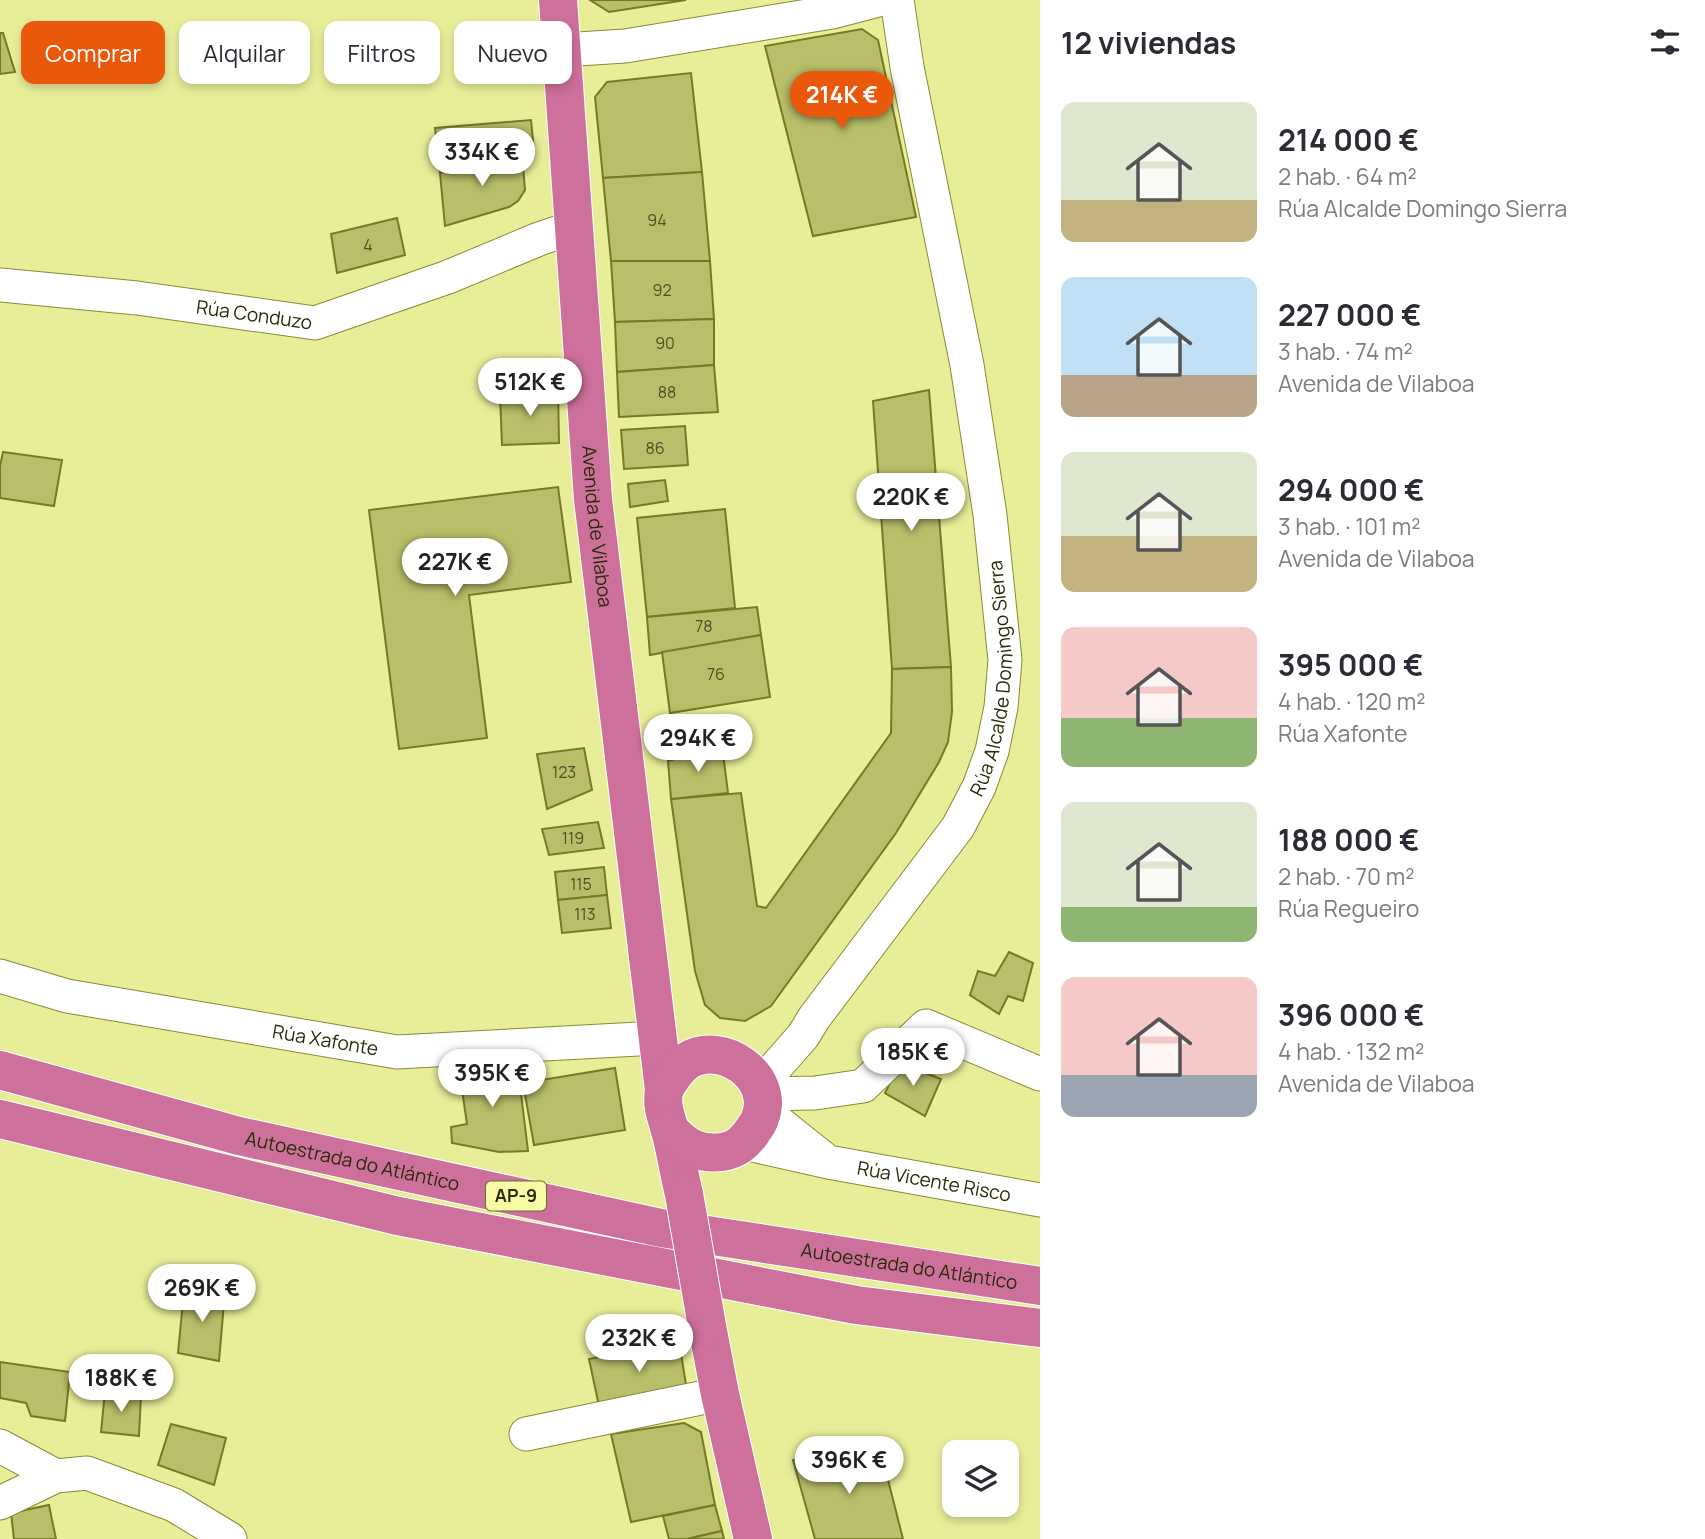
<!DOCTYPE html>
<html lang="es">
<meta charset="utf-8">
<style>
:root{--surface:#fff;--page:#f2f2f3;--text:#2b2b33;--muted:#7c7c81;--accent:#ea580c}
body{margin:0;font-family:Manrope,sans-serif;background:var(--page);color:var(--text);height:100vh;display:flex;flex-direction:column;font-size:26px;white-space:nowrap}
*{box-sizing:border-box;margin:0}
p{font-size:23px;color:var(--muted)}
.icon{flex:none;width:38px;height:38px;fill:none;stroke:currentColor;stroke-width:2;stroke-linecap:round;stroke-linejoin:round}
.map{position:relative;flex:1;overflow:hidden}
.drawer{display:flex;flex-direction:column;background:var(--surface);width:665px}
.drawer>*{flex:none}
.guide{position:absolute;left:21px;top:21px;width:665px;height:63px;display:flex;gap:14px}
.tools{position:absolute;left:942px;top:1440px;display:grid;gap:14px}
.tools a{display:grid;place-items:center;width:77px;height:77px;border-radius:14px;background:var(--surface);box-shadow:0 4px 10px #0003;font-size:35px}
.price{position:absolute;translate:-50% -60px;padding:0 16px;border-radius:24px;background:#fff;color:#222;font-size:23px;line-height:46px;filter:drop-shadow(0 2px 4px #0008)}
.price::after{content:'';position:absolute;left:50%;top:42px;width:21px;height:16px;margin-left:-10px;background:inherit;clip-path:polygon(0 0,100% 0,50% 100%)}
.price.active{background:var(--accent);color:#fff}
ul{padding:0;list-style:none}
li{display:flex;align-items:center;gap:21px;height:175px;padding:0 21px}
li span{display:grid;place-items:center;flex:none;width:196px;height:140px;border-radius:14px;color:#555}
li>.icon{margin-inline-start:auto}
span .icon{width:84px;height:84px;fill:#fffc;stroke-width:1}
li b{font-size:30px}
h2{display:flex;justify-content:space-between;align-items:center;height:84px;padding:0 21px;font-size:30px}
.pill{padding:0 24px;border-radius:14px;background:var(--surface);box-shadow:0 4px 10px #0003;font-size:24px;line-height:63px}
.pill.active{background:var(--accent);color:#fff}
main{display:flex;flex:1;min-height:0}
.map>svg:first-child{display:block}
.building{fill:#b8be69;stroke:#767a22;stroke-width:2}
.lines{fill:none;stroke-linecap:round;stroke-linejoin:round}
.minor-casing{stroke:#868b35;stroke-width:35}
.highway-casing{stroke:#fff;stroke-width:40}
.minor{stroke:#fff;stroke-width:33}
.highway{stroke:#cd709b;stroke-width:38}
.highway-bridge-casing{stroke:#fff;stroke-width:40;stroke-linecap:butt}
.highway-bridge{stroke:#cd709b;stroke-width:38}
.labels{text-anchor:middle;stroke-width:5;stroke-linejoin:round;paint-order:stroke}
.number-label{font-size:16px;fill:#4d5020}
.shield{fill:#f5fca5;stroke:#666a36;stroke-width:2}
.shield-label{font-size:18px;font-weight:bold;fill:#292b07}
.street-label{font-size:19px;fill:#292b07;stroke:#f5fca5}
</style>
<main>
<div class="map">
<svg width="1040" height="1539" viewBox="0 0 1040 1539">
<rect width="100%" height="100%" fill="#e8ee98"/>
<g class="building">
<path d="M 590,0 L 686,0 L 609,12 Z"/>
<path d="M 862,29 L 878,40 L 916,217 L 813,236 L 765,46 Z"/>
<path d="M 0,33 L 3,33 L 15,72 L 0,74 Z"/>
<path d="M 691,73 L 702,172 L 603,178 L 595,97 L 607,82 Z"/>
<path d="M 531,120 L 534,150 L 440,173 L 435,128 Z"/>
<path d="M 522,153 L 525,190 L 518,201 L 509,207 L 445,226 L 440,173 Z"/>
<path d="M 702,172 L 710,261 L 611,261 L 603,178 Z"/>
<path d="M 397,218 L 405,255 L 337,273 L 331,234 Z"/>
<path d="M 611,261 L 710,261 L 714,319 L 615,322 Z"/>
<path d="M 714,319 L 714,365 L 617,372 L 615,322 Z"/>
<path d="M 714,365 L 718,412 L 619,417 L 617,372 Z"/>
<path d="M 558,389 L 559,443 L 502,445 L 500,395 Z"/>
<path d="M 929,390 L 951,667 L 892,669 L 873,401 Z"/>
<path d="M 685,426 L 688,465 L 624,469 L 621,430 Z"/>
<path d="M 3,452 L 62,460 L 54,506 L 0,498 L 0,466 Z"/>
<path d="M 665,480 L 668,501 L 630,507 L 628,484 Z"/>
<path d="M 558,487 L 571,582 L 469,595 L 487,738 L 399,749 L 369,510 Z"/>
<path d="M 725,509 L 735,608 L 647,617 L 637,518 Z"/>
<path d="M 757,607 L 761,635 L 650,655 L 647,617 Z"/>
<path d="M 761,635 L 770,697 L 670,713 L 662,652 Z"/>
<path d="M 951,667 L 952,712 L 948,742 L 939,762 L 896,833 L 771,1006 L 745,1021 L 720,1018 L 705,1005 L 695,971 L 671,799 L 741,793 L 757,906 L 766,908 L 891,733 L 892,669 Z"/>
<path d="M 722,745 L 728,793 L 671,799 L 668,761 Z"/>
<path d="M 584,748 L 592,790 L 547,809 L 537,754 Z"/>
<path d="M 598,822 L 604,848 L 549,855 L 542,829 Z"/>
<path d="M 604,867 L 607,895 L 558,900 L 555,872 Z"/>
<path d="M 607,895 L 611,928 L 562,933 L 558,900 Z"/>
<path d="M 1009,952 L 1033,963 L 1023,1001 L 1008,996 L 999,1014 L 970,995 L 978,971 L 995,976 Z"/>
<path d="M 517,1061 L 528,1151 L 499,1152 L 452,1143 L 451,1127 L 467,1124 L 459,1069 Z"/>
<path d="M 900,1063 L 941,1079 L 925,1116 L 885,1093 Z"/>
<path d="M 615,1068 L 625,1130 L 534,1145 L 523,1083 Z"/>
<path d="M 184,1291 L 225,1291 L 219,1361 L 178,1353 Z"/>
<path d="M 679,1341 L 687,1391 L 599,1406 L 589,1359 Z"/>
<path d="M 0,1362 L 70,1372 L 65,1421 L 31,1416 L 26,1403 L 0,1398 Z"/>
<path d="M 105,1391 L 141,1395 L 139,1436 L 101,1432 Z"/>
<path d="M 684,1423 L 701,1432 L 715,1505 L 631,1522 L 611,1434 Z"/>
<path d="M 171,1424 L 226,1438 L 214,1485 L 158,1465 Z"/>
<path d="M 880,1448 L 903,1539 L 815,1539 L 793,1460 Z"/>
<path d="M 49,1505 L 56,1539 L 14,1539 L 11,1513 Z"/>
<path d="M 715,1505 L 722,1531 L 687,1539 L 669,1539 L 663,1516 Z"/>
<path d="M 722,1531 L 724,1539 L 687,1539 Z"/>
</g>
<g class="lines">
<g class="minor-casing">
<g id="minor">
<path d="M 562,50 L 625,46 L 832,12 L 878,0"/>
<path id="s1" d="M 0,285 L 137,298 L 315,323 L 448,277 L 539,239 L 574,227"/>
<path id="s2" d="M 0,976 L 67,996 L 397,1052 L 657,1038"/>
<path id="s3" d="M 759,1086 L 803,1036 L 814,1018 L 958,827 L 979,787 L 992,751 L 1001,707 L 1005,660 L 990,515 L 967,365 L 907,67 L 897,0"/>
<path d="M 762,1094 L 815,1093 L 863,1086 L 926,1026 L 1040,1074"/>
<path d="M 763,1103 L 779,1123 L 823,1158"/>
<path id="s4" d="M 744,1143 L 828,1162 L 1040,1200"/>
<path d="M 526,1434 L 720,1394"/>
<path d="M 0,1446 L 56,1476"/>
<path d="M 0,1503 L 56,1476 L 87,1473 L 174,1505 L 230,1539"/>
</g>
</g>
<g class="highway-casing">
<g id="highway">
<path id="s5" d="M 558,0 L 593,499 L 664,1090 C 661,1108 667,1118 671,1134 C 676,1154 679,1174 684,1194"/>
<path id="s6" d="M 0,1070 L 239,1136 L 661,1228 L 1040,1286"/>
<path d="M 664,1090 C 670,1079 676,1069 687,1061 C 722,1039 776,1077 760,1118 C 759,1123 754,1128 752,1132 C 744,1143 736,1150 722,1152 C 700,1155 685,1147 670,1130"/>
<path d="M 0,1119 L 398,1216 L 856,1305 L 1040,1328"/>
<path d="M 707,1326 L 720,1394 L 753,1539"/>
</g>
</g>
<use href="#minor" class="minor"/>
<use href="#highway" class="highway"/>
<g class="highway-bridge-casing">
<path id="highway-bridge" d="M 684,1194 L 707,1326"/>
</g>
<use href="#highway-bridge" class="highway-bridge"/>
</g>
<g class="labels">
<g class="number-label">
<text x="657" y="226">94</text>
<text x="368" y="251">4</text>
<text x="662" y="296">92</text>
<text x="665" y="349">90</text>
<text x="667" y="398">88</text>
<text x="655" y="454">86</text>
<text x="704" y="632">78</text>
<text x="716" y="680">76</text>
<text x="564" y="778">123</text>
<text x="573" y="844">119</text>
<text x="581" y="890">115</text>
<text x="585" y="920">113</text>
</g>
<rect class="shield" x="486" y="1181.5" width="60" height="29" rx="5"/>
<g class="shield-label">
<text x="516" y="1202">AP-9</text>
</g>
<g class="street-label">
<text dy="7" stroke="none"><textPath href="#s1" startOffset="256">Rúa Conduzo</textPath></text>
<text dy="7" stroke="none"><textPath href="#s5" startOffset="528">Avenida de Vilaboa</textPath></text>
<text dy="7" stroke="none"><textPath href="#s3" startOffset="483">Rúa Alcalde Domingo Sierra</textPath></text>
<text dy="7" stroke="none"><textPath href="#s2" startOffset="332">Rúa Xafonte</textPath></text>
<text dy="7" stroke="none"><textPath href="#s6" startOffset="364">Autoestrada do Atlántico</textPath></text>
<text dy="7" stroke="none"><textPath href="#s4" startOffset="194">Rúa Vicente Risco</textPath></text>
<text dy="7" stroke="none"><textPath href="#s6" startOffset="931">Autoestrada do Atlántico</textPath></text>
</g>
</g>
</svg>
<div class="tools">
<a><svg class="icon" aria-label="layers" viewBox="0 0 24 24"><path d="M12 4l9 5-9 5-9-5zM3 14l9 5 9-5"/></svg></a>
</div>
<b class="price active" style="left:842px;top:131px">214K €</b>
<b class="price" style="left:482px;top:188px">334K €</b>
<b class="price" style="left:530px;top:418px">512K €</b>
<b class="price" style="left:911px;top:533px">220K €</b>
<b class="price" style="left:455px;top:598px">227K €</b>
<b class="price" style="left:698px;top:774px">294K €</b>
<b class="price" style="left:913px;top:1088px">185K €</b>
<b class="price" style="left:492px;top:1109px">395K €</b>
<b class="price" style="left:202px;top:1324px">269K €</b>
<b class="price" style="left:639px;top:1374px">232K €</b>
<b class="price" style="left:121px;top:1414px">188K €</b>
<b class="price" style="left:849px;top:1496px">396K €</b>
<div class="guide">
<a class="pill active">Comprar</a>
<a class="pill">Alquilar</a>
<a class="pill">Filtros</a>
<a class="pill">Nuevo</a>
</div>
</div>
<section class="drawer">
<h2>12 viviendas<svg class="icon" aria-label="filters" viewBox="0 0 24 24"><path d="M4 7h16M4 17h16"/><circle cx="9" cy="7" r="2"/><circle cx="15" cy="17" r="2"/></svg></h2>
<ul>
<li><span style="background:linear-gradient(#dfe7d0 70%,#c2b280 0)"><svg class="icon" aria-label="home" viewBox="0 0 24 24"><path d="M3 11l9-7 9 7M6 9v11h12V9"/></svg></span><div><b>214 000 €</b><p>2 hab. · 64 m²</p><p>Rúa Alcalde Domingo Sierra</p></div></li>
<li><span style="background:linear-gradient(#bfe0f5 70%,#b9a48a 0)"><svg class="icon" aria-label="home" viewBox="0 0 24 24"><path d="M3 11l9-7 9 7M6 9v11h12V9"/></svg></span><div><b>227 000 €</b><p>3 hab. · 74 m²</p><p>Avenida de Vilaboa</p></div></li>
<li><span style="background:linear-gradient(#dfe7d0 60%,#c2b280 0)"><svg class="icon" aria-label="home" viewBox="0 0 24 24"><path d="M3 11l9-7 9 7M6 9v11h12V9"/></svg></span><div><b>294 000 €</b><p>3 hab. · 101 m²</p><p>Avenida de Vilaboa</p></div></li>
<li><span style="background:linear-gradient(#f6c9c9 65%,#8fb573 0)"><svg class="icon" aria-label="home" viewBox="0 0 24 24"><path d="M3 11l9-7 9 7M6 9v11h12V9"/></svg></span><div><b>395 000 €</b><p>4 hab. · 120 m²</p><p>Rúa Xafonte</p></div></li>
<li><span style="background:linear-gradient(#dfe7d0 75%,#8fb573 0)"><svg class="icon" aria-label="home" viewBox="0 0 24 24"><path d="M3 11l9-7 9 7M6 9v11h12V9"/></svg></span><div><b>188 000 €</b><p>2 hab. · 70 m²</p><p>Rúa Regueiro</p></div></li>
<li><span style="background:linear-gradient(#f6c9c9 70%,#9aa5b1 0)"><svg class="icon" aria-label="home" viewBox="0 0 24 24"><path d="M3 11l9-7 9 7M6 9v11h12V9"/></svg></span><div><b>396 000 €</b><p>4 hab. · 132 m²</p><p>Avenida de Vilaboa</p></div></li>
</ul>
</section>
</main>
